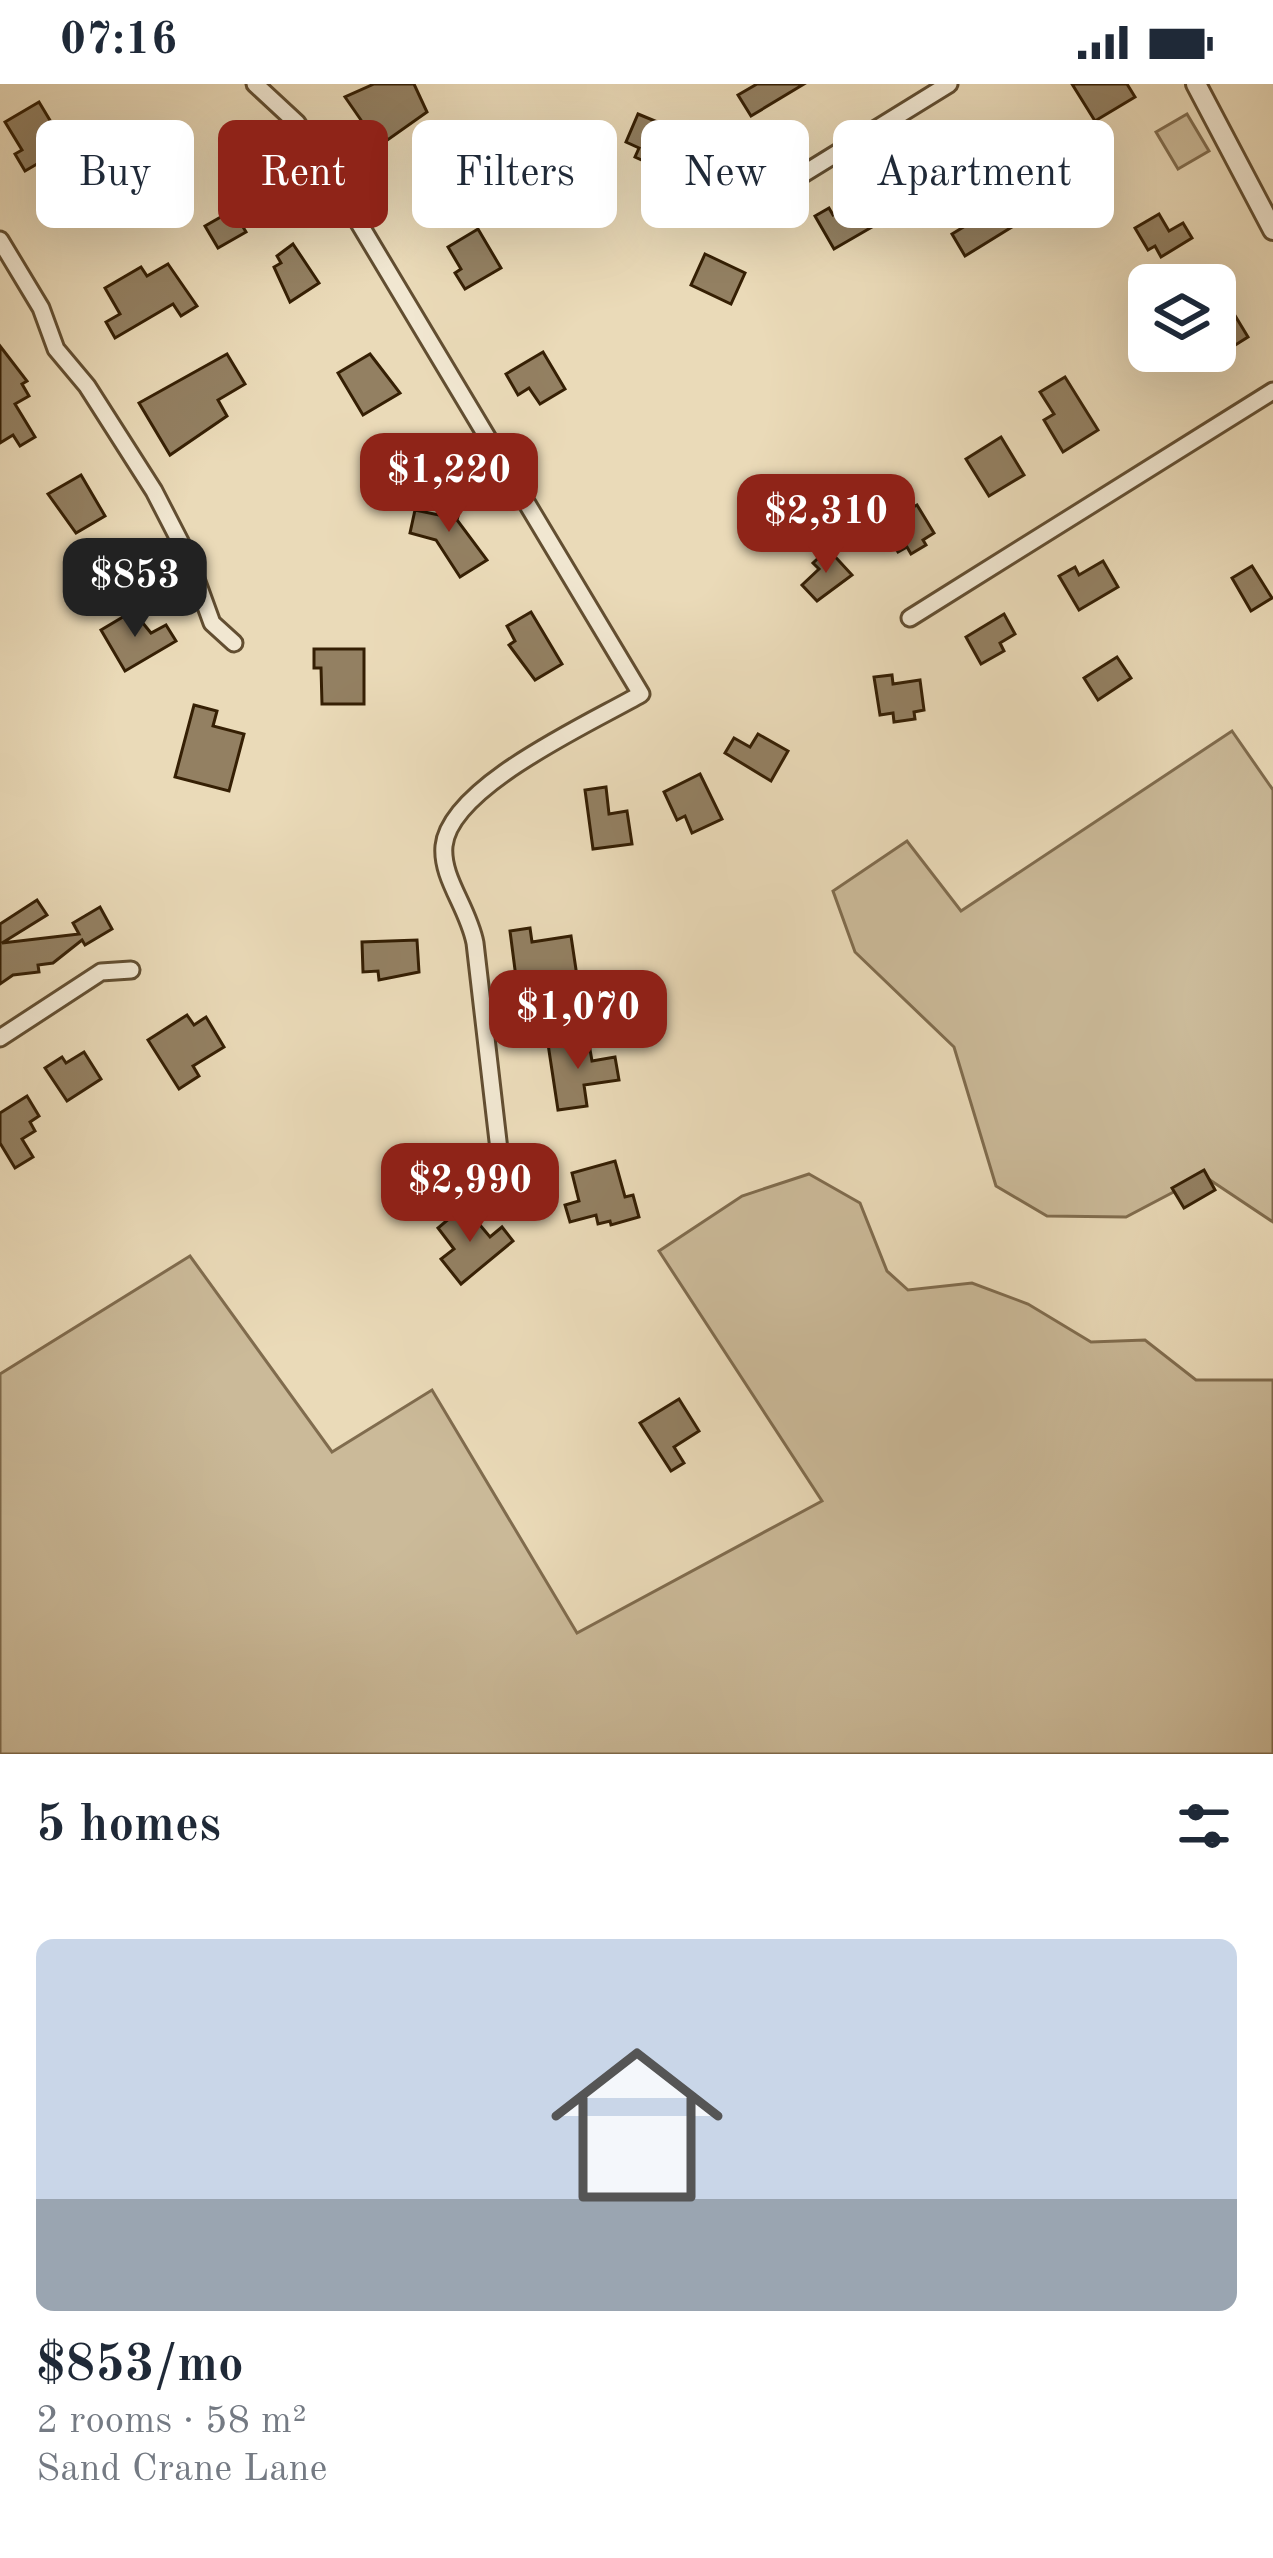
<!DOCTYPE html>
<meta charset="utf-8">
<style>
:root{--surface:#fff;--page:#f2f2f3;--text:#1f2937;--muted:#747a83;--line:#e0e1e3;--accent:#8f2418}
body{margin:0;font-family:"Old Standard TT",serif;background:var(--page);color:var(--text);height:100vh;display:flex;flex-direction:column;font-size:45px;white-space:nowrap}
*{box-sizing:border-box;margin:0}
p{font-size:39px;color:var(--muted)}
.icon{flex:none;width:66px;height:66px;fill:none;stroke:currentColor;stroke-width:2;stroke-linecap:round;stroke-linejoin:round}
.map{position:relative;height:1670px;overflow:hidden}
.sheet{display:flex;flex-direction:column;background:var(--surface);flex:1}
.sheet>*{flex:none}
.banner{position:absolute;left:36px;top:36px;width:1203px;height:108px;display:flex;gap:24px}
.fabs{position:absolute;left:1128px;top:180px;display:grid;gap:24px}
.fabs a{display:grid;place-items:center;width:108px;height:108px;border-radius:18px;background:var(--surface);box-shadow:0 12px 48px #0002;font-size:60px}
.price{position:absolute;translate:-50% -102px;padding:0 27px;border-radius:24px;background:var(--accent);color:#fff;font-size:39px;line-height:78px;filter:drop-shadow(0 3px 6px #0008)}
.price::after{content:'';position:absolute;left:50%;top:72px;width:36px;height:27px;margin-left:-18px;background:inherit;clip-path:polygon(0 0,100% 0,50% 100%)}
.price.active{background:#222;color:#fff}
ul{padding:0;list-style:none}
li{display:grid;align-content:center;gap:24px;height:636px;padding:0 36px}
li+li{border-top:3px solid var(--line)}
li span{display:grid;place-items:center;height:372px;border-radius:18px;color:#555}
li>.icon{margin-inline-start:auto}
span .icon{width:216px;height:216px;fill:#fffc;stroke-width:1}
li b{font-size:51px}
h2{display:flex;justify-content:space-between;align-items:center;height:144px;padding:0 36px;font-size:51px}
.tag{padding:0 42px;border-radius:18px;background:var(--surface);box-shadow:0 12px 48px #0002;font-size:42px;line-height:108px}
.tag.active{background:var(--accent);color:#fff}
.status{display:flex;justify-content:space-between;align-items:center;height:84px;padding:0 60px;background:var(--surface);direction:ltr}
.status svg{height:33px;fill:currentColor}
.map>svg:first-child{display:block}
.green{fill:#cbba99;stroke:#806c4e;stroke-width:3}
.building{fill:#938062;stroke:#351f04;stroke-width:3}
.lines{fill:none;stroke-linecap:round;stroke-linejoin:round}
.minor-casing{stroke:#624e31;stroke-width:21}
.tertiary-casing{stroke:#624e31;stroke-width:24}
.minor{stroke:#f1e7d1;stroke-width:15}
.tertiary{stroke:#f1e7d1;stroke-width:18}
</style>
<div class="status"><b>07:16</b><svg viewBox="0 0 49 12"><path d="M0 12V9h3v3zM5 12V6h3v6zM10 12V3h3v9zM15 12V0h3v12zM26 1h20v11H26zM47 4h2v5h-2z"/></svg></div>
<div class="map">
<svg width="1273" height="1670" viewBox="0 0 1273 1670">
<rect width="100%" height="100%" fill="#eadab8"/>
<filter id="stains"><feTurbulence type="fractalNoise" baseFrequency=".00167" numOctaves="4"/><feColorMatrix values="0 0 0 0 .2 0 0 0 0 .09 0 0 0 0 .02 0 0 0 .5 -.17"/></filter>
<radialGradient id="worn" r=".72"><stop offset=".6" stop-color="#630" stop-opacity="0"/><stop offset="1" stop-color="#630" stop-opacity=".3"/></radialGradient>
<g class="green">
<path d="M 1187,30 L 1209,67 L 1178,85 L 1156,48 Z"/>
<path d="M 1232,647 L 1273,706 L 1273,1138 L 1204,1092 L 1126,1133 L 1047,1132 L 996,1102 L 954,963 L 855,868 L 833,807 L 907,757 L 961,827 Z"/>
<path d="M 809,1090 L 860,1119 L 887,1187 L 908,1206 L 972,1199 L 1028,1220 L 1091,1258 L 1145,1256 L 1196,1296 L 1273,1296 L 1273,1670 L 0,1670 L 0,1290 L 190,1172 L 332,1368 L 432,1306 L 577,1549 L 822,1417 L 659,1167 L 742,1112 Z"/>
</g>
<g class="building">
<path d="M 374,0 L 414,0 L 427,28 L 379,62 L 345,13 Z"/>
<path d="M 757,0 L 804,0 L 751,32 L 738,11 Z"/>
<path d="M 1072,0 L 1127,0 L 1135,13 L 1095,37 Z"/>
<path d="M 39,18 L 66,63 L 25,87 L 15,70 L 22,66 L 5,38 Z"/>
<path d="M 638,30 L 682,48 L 666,87 L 635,73 L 639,64 L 626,58 Z"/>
<path d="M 957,49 L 978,84 L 970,89 L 993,126 L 1015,112 L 1028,133 L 965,172 L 952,150 L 975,136 L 962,115 L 968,111 L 950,82 L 929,95 L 919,78 Z"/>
<path d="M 857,117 L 872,143 L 834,165 L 815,132 L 829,124 L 833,131 Z"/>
<path d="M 233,126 L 246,148 L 218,164 L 205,142 Z"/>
<path d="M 1159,130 L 1169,147 L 1183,139 L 1192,154 L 1161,173 L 1155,162 L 1148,166 L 1135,144 Z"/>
<path d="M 478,145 L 501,184 L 465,205 L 455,189 L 461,185 L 448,163 Z"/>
<path d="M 293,160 L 319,199 L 290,218 L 274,183 L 281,179 L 277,172 Z"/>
<path d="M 705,170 L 745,189 L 731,220 L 691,201 Z"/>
<path d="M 168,180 L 197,222 L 181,232 L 173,220 L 115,254 L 106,238 L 120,230 L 105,204 L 141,183 L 147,192 Z"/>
<path d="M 1225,215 L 1248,253 L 1229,265 L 1223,255 L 1215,261 L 1215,221 Z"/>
<path d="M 0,262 L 27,297 L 22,300 L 29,312 L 15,320 L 35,353 L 20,362 L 13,351 L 0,359 Z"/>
<path d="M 543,268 L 565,305 L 540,320 L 529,304 L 518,311 L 506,290 Z"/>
<path d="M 227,270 L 245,300 L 218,316 L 227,332 L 170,371 L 139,319 Z"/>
<path d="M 370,270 L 400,309 L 363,331 L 338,289 Z"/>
<path d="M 1065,293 L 1098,346 L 1063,368 L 1044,336 L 1054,330 L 1040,308 Z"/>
<path d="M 1001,353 L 1024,391 L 989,412 L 966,375 Z"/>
<path d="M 81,391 L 105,432 L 76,449 L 48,410 Z"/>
<path d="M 450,410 L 463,413 L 457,436 L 487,476 L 460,493 L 436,456 L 410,449 L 415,426 L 439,431 L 444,414 Z"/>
<path d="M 917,421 L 934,449 L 923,456 L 926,461 L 911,470 L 907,463 L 898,468 L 887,450 L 907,438 L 902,429 Z"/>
<path d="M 828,465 L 852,491 L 817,517 L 802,501 L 819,485 L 813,479 Z"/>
<path d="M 1103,477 L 1118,503 L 1079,526 L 1059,492 L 1075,483 L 1079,491 Z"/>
<path d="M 1252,482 L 1272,514 L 1251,527 L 1232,494 Z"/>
<path d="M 133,527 L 151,549 L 166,541 L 176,557 L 125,587 L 101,546 Z"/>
<path d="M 531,528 L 562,580 L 535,596 L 509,561 L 515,557 L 507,542 Z"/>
<path d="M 1004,530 L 1015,550 L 1000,559 L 1004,567 L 981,580 L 966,553 Z"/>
<path d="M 314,565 L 364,565 L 364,620 L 322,620 L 321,584 L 314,584 Z"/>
<path d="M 1117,573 L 1131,594 L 1098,616 L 1084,594 Z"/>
<path d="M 892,591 L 893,600 L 920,596 L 924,626 L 914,628 L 915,635 L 894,638 L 893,629 L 880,631 L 874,593 Z"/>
<path d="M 194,621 L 217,627 L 213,642 L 244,650 L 229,707 L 175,693 Z"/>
<path d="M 758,650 L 788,667 L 771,697 L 725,669 L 734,654 L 750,663 Z"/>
<path d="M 700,690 L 722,735 L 692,749 L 685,732 L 677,736 L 664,708 Z"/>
<path d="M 606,703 L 609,730 L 627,727 L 632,760 L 593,765 L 585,706 Z"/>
<path d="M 37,816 L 47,831 L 2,859 L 79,850 L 73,839 L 100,823 L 112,845 L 85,861 L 82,856 L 53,879 L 38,881 L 39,888 L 13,891 L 0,900 L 0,840 Z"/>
<path d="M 530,844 L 532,858 L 571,852 L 578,899 L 518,909 L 510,847 Z"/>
<path d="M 417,856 L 419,888 L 379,896 L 378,887 L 363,888 L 362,858 Z"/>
<path d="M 187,931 L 194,941 L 206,933 L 224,963 L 193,982 L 199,992 L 179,1005 L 148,956 Z"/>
<path d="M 588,954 L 592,977 L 615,973 L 619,996 L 584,1001 L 587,1022 L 558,1026 L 548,960 Z"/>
<path d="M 84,968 L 101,995 L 67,1017 L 45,984 L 62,973 L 66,979 Z"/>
<path d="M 27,1012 L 39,1032 L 30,1038 L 35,1047 L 22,1055 L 33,1073 L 15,1084 L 0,1059 L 0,1029 Z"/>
<path d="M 615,1077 L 625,1113 L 633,1111 L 639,1133 L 611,1141 L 610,1137 L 598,1140 L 596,1131 L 570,1138 L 565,1121 L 579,1117 L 572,1089 Z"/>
<path d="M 1204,1086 L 1215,1106 L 1184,1124 L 1172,1104 Z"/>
<path d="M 464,1122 L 490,1153 L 502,1143 L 513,1157 L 461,1200 L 441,1175 L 454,1165 L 438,1144 Z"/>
<path d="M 679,1315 L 699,1347 L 674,1363 L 684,1379 L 671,1387 L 640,1339 Z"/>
</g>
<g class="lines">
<g class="minor-casing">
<g id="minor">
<path d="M 255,0 L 297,39 L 323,79 L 641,610 C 591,639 450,702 444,762 C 441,794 468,823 475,859 L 501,1083 L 525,1111"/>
<path d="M 753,121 L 949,0"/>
<path d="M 0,156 L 41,224 L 56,265 L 87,302 L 154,407 L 188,473 L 212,539 L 234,559"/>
<path d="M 910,534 L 1273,307"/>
<path d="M 0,954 L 101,888 L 131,886"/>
</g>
</g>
<g class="tertiary-casing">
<path id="tertiary" d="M 1196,0 L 1273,146"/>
</g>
<use href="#minor" class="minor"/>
<use href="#tertiary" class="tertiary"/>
</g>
<rect width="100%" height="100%" filter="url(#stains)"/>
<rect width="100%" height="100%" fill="url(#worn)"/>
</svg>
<div class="fabs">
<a><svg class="icon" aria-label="layers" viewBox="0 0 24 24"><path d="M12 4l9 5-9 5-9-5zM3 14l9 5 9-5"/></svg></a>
</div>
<b class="price" style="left:449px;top:451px">$1,220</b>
<b class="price" style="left:826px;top:492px">$2,310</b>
<b class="price active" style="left:135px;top:556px">$853</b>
<b class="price" style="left:578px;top:988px">$1,070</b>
<b class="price" style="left:470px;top:1161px">$2,990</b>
<div class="banner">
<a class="tag">Buy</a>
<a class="tag active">Rent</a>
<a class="tag">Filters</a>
<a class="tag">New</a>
<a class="tag">Apartment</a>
</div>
</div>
<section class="sheet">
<h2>5 homes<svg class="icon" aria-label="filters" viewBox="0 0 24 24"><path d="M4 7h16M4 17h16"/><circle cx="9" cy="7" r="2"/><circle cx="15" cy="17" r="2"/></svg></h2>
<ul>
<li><span style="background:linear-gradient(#c9d6e8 70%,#9aa5b1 0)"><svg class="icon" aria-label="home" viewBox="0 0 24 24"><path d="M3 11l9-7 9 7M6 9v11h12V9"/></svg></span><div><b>$853/mo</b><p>2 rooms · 58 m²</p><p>Sand Crane Lane</p></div></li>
</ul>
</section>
